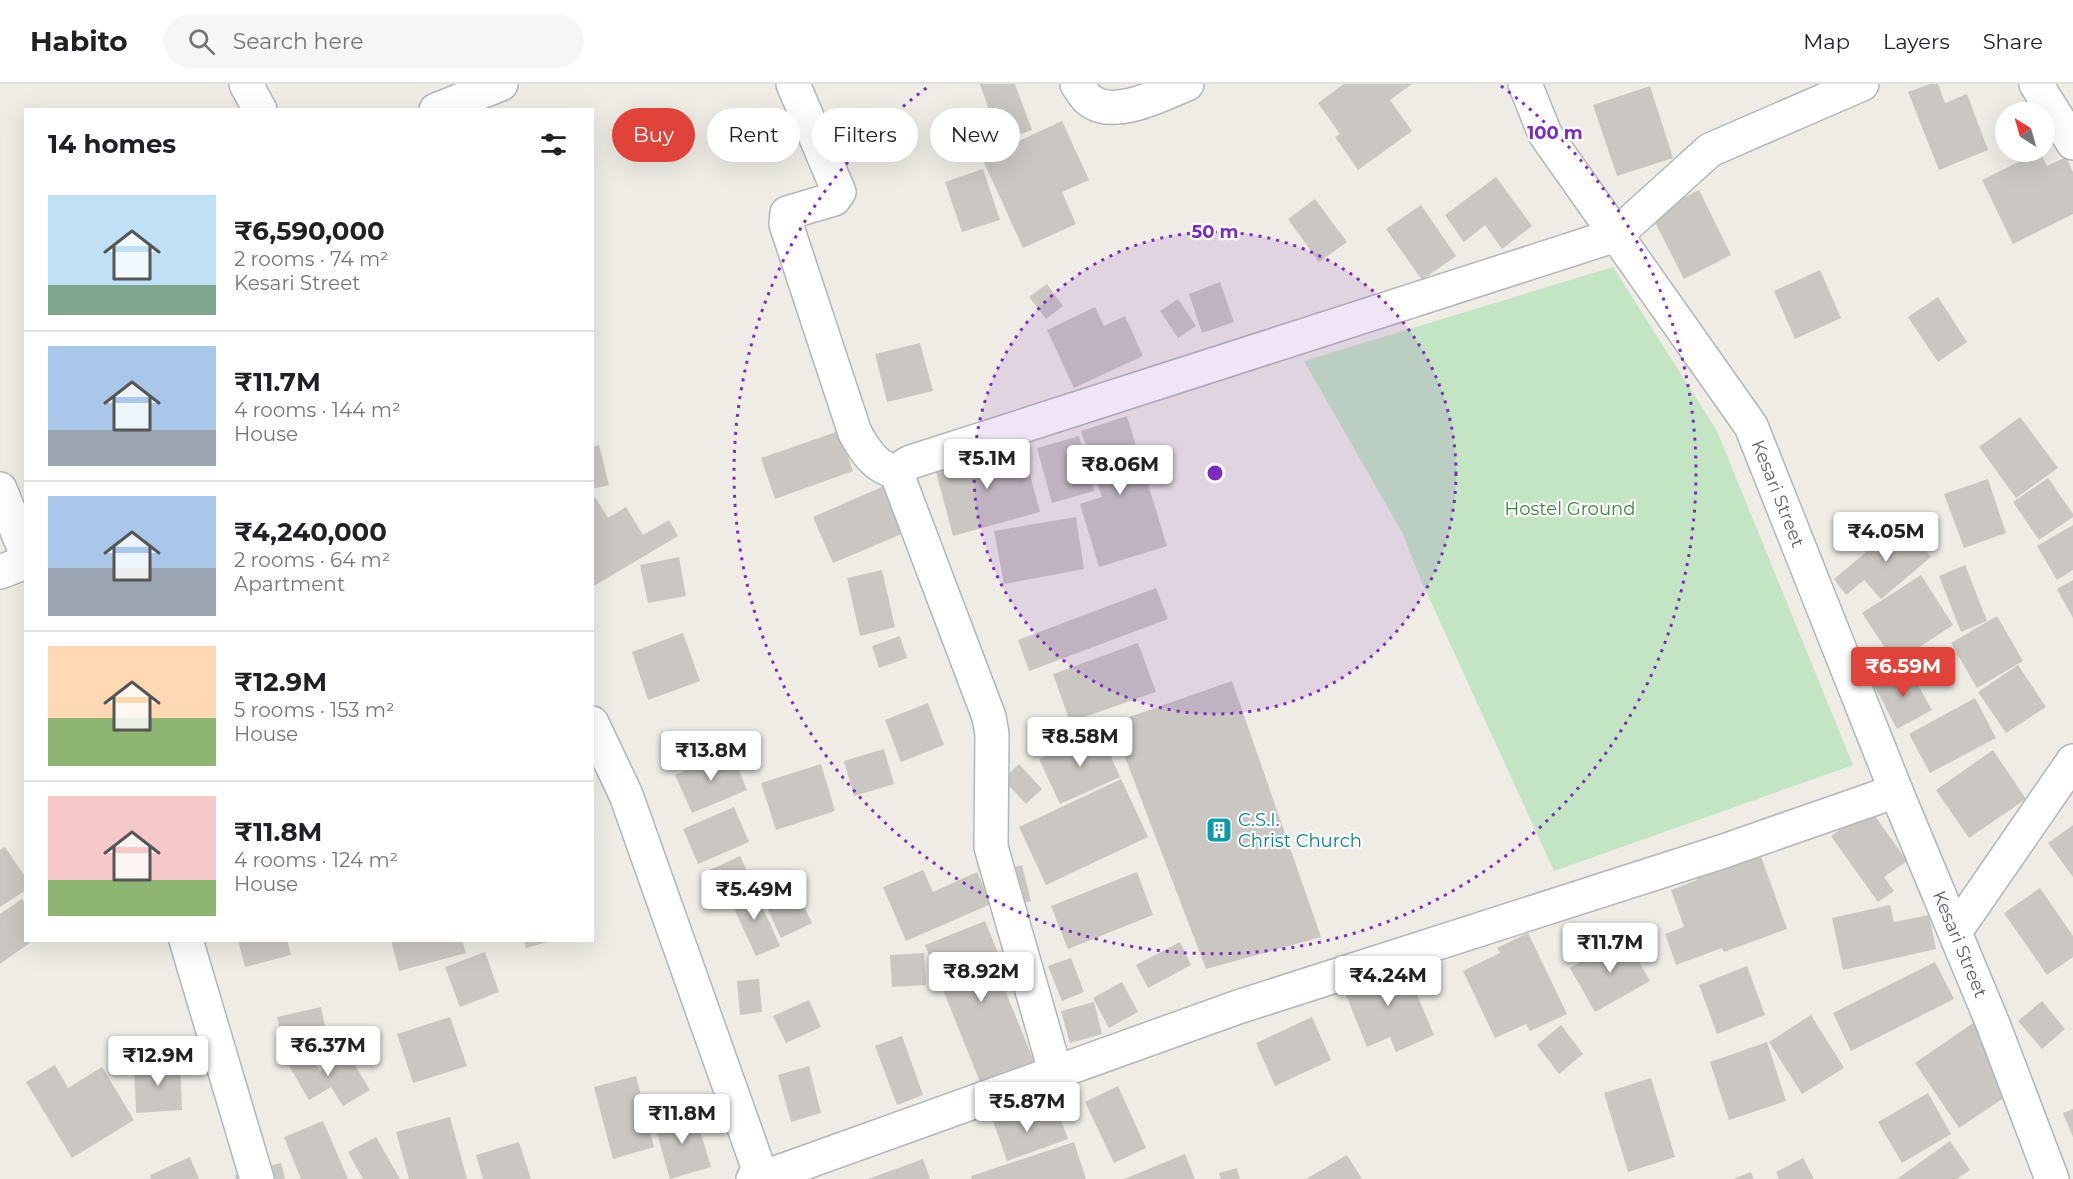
<!DOCTYPE html>
<meta charset="utf-8">
<style>
:root{--surface:#fff;--page:#f6f6f6;--text:#202124;--muted:#757577;--line:#e0e0e0;--accent:#e0433a}
body{margin:0;font-family:Montserrat,sans-serif;background:var(--page);color:var(--text);height:100vh;display:flex;flex-direction:column;font-size:22px;white-space:nowrap}
*{box-sizing:border-box;margin:0}
p{font-size:20px;color:var(--muted)}
.icon{flex:none;width:33px;height:33px;fill:none;stroke:currentColor;stroke-width:2;stroke-linecap:round;stroke-linejoin:round}
.map{position:relative;flex:1;overflow:hidden}
.side{position:absolute;left:24px;top:24px;width:570px;height:834px;display:flex;flex-direction:column;background:var(--surface);border-radius:0px;box-shadow:0 6px 24px #0002}
.side>*{flex:none}
.banner{position:absolute;left:612px;top:24px;width:570px;height:54px;display:flex;gap:12px}
.needle{width:39px;rotate:323deg}
.tools{position:absolute;left:1995px;top:18px;display:grid;gap:12px}
.tools a{display:grid;place-items:center;width:60px;height:60px;border-radius:50%;background:var(--surface);box-shadow:0 6px 24px #0002;font-size:30px}
.price{position:absolute;translate:-50% -51px;padding:0 14px;border-radius:6px;background:#fff;color:#222;font-size:20px;line-height:39px;filter:drop-shadow(0 2px 3px #0008)}
.price::after{content:'';position:absolute;left:50%;top:36px;width:18px;height:14px;margin-left:-9px;background:inherit;clip-path:polygon(0 0,100% 0,50% 100%)}
.price.active{background:var(--accent);color:#fff}
ul{padding:0;list-style:none}
li{display:flex;align-items:center;gap:18px;height:150px;padding:0 24px}
li+li{border-top:2px solid var(--line)}
li span{display:grid;place-items:center;flex:none;width:168px;height:120px;border-radius:0px;color:#555}
li>.icon{margin-inline-start:auto}
span .icon{width:72px;height:72px;fill:#fffc;stroke-width:1}
li b{font-size:26px}
h2{display:flex;justify-content:space-between;align-items:center;height:72px;padding:0 24px;font-size:26px}
.chip{padding:0 21px;border-radius:27px;background:var(--surface);box-shadow:0 6px 24px #0002;font-size:21px;line-height:54px}
.chip.active{background:var(--accent);color:#fff}
header{display:flex;align-items:center;gap:36px;box-sizing:border-box;height:84px;padding:0 30px;background:var(--surface);border-bottom:2px solid var(--line)}
header strong{font-size:28px}
nav{display:flex;gap:33px;margin-inline-start:auto;font-size:21px}
.search{width:420px;height:54px;background:var(--page);display:flex;align-items:center;gap:15px;box-sizing:border-box;padding:0 21px;border-radius:33px;color:var(--muted);font-size:22px}
.map>svg:first-child{display:block}
.green{fill:#c4e5c3}
.building{fill:#cac7c2}
.lines{fill:none;stroke-linecap:round;stroke-linejoin:round}
.minor-casing{stroke:#b2b6b9;stroke-width:36}
.minor{stroke:#fff;stroke-width:33}
.ring{fill:none;stroke:#7b2cbf;stroke-width:3;stroke-dasharray:3 6}
.labels{text-anchor:middle;stroke-width:4.5;stroke-linejoin:round;paint-order:stroke}
.street-label{font-size:18px;fill:#5d6165;stroke:#fff}
.park-label{font-size:18px;fill:#3b863d;stroke:#fff}
.culture-label{font-size:18px;fill:#0d838f;stroke:#fff;text-anchor:start}
.centre{fill:#7b2cbf;stroke:#fff;stroke-width:3}
.ring-label{font-size:18px;text-anchor:middle;font-weight:bold;fill:#7b2cbf;stroke:#fff;stroke-width:4.5;stroke-linejoin:round;paint-order:stroke}
</style>
<header>
<strong>Habito</strong>
<div class="search"><svg class="icon" aria-label="search" viewBox="0 0 24 24"><circle cx="10" cy="10" r="6"/><path d="M15 15l6 6"/></svg>Search here</div>
<nav><a>Map</a><a>Layers</a><a>Share</a></nav>
</header>
<div class="map">
<svg width="2073" height="1095" viewBox="0 0 2073 1095">
<rect width="100%" height="100%" fill="#eeece5"/>
<path class="green" d="M 1613,183 L 1717,347 L 1853,681 L 1554,787 L 1420,494 L 1403,450 L 1304,277 Z"/>
<g class="building">
<path d="M 980,0 L 1015,0 L 1032,46 L 1000,58 Z"/>
<path d="M 1344,0 L 1412,0 L 1390,16 L 1412,47 L 1358,86 L 1335,53 L 1340,50 L 1318,19 Z"/>
<path d="M 1930,0 L 1938,0 L 1945,19 L 1967,10 L 1988,66 L 1939,86 L 1908,8 Z"/>
<path d="M 1650,2 L 1673,74 L 1617,92 L 1593,21 Z"/>
<path d="M 1062,37 L 1089,96 L 1062,108 L 1076,140 L 1023,164 L 982,74 Z"/>
<path d="M 2038,68 L 2040,68 L 2047,82 L 2066,73 L 2073,88 L 2073,130 L 2013,160 L 1982,96 Z"/>
<path d="M 983,85 L 1000,136 L 962,148 L 945,98 Z"/>
<path d="M 1496,93 L 1532,142 L 1502,165 L 1485,141 L 1464,158 L 1445,131 Z"/>
<path d="M 1699,106 L 1731,171 L 1684,195 L 1651,130 Z"/>
<path d="M 1315,115 L 1347,158 L 1319,178 L 1288,135 Z"/>
<path d="M 1421,121 L 1456,172 L 1422,196 L 1386,145 Z"/>
<path d="M 1820,186 L 1841,234 L 1795,255 L 1774,207 Z"/>
<path d="M 1220,198 L 1234,238 L 1202,249 L 1189,210 Z"/>
<path d="M 1047,200 L 1063,222 L 1046,235 L 1029,213 Z"/>
<path d="M 1938,213 L 1967,258 L 1938,278 L 1908,233 Z"/>
<path d="M 1178,215 L 1196,242 L 1178,254 L 1160,227 Z"/>
<path d="M 1095,223 L 1104,242 L 1125,232 L 1143,272 L 1074,304 L 1047,246 Z"/>
<path d="M 920,259 L 933,307 L 887,318 L 875,270 Z"/>
<path d="M 1127,332 L 1167,462 L 1099,483 L 1080,420 L 1102,413 L 1081,347 Z"/>
<path d="M 2020,333 L 2058,384 L 2016,414 L 1979,363 Z"/>
<path d="M 839,347 L 853,387 L 775,415 L 761,374 Z"/>
<path d="M 1079,352 L 1094,407 L 1052,419 L 1037,364 Z"/>
<path d="M 1022,360 L 1040,428 L 953,452 L 935,384 Z"/>
<path d="M 599,361 L 609,401 L 592,405 L 592,363 Z"/>
<path d="M 2048,394 L 2073,430 L 2073,433 L 2039,456 L 2013,418 Z"/>
<path d="M 1988,395 L 2006,449 L 1964,464 L 1944,410 Z"/>
<path d="M 884,402 L 904,449 L 833,479 L 813,433 Z"/>
<path d="M 595,413 L 608,434 L 626,423 L 643,451 L 669,436 L 678,452 L 592,503 L 592,415 Z"/>
<path d="M 1076,433 L 1084,485 L 1004,500 L 994,447 Z"/>
<path d="M 1902,438 L 1931,473 L 1881,515 L 1864,496 L 1846,511 L 1834,495 Z"/>
<path d="M 2073,441 L 2073,486 L 2057,496 L 2037,462 Z"/>
<path d="M 679,473 L 686,512 L 648,519 L 640,481 Z"/>
<path d="M 1965,481 L 1987,537 L 1961,548 L 1939,492 Z"/>
<path d="M 882,486 L 895,543 L 860,552 L 847,494 Z"/>
<path d="M 1921,491 L 1953,541 L 1895,579 L 1862,529 Z"/>
<path d="M 2073,496 L 2073,534 L 2057,505 Z"/>
<path d="M 1156,504 L 1168,535 L 1029,587 L 1018,556 Z"/>
<path d="M 1997,532 L 2023,577 L 1977,604 L 1951,559 Z"/>
<path d="M 683,549 L 700,597 L 648,616 L 632,568 Z"/>
<path d="M 900,552 L 907,574 L 879,584 L 872,562 Z"/>
<path d="M 1138,559 L 1156,608 L 1070,638 L 1053,590 Z"/>
<path d="M 2018,581 L 2046,623 L 2006,649 L 1978,608 Z"/>
<path d="M 1908,583 L 1932,626 L 1897,645 L 1874,601 Z"/>
<path d="M 1232,597 L 1321,853 L 1206,885 L 1112,639 Z"/>
<path d="M 1975,614 L 1996,654 L 1930,689 L 1909,650 Z"/>
<path d="M 928,619 L 944,661 L 901,678 L 885,636 Z"/>
<path d="M 1100,648 L 1120,693 L 1060,720 L 1039,675 Z"/>
<path d="M 884,665 L 894,700 L 854,712 L 844,677 Z"/>
<path d="M 1993,666 L 2026,715 L 1969,754 L 1936,706 Z"/>
<path d="M 731,667 L 747,706 L 692,729 L 675,691 Z"/>
<path d="M 821,680 L 835,727 L 776,746 L 761,699 Z"/>
<path d="M 1019,680 L 1042,705 L 1026,720 L 1003,695 Z"/>
<path d="M 1121,695 L 1148,753 L 1046,801 L 1019,743 Z"/>
<path d="M 734,723 L 749,758 L 698,780 L 683,745 Z"/>
<path d="M 1870,725 L 1907,777 L 1884,793 L 1894,807 L 1878,818 L 1831,752 Z"/>
<path d="M 2073,741 L 2073,793 L 2048,759 Z"/>
<path d="M 5,763 L 26,794 L 26,806 L 0,823 L 0,766 Z"/>
<path d="M 1758,764 L 1787,845 L 1724,868 L 1722,864 L 1676,881 L 1665,850 L 1684,843 L 1671,806 L 1697,796 L 1694,788 Z"/>
<path d="M 740,772 L 750,794 L 716,810 L 706,788 Z"/>
<path d="M 1022,781 L 1031,817 L 1009,822 L 1000,787 Z"/>
<path d="M 923,786 L 933,808 L 977,788 L 991,820 L 906,857 L 883,803 Z"/>
<path d="M 1137,788 L 1153,831 L 1068,865 L 1051,822 Z"/>
<path d="M 794,801 L 812,839 L 781,854 L 763,815 Z"/>
<path d="M 753,802 L 780,862 L 756,872 L 729,814 Z"/>
<path d="M 2040,804 L 2073,852 L 2073,873 L 2047,891 L 2004,829 Z"/>
<path d="M 22,815 L 26,820 L 26,856 L 34,856 L 0,880 L 0,830 Z"/>
<path d="M 1890,821 L 1894,838 L 1929,831 L 1936,865 L 1843,886 L 1832,834 Z"/>
<path d="M 985,837 L 1009,896 L 1002,899 L 1036,982 L 982,1003 L 925,861 Z"/>
<path d="M 1528,849 L 1567,930 L 1530,947 L 1526,940 L 1495,954 L 1463,887 L 1500,869 L 1497,864 Z"/>
<path d="M 1625,853 L 1650,897 L 1595,928 L 1570,884 Z"/>
<path d="M 238,856 L 287,856 L 291,871 L 245,883 Z"/>
<path d="M 391,856 L 462,856 L 466,869 L 399,887 Z"/>
<path d="M 524,856 L 551,856 L 551,857 L 526,864 Z"/>
<path d="M 1180,858 L 1191,881 L 1148,904 L 1136,881 Z"/>
<path d="M 485,868 L 499,908 L 460,923 L 445,883 Z"/>
<path d="M 924,869 L 926,901 L 892,903 L 890,871 Z"/>
<path d="M 1071,874 L 1084,908 L 1062,917 L 1048,882 Z"/>
<path d="M 1402,875 L 1434,951 L 1396,968 L 1390,953 L 1367,963 L 1342,901 Z"/>
<path d="M 1935,878 L 1954,915 L 1851,967 L 1833,929 Z"/>
<path d="M 1747,882 L 1765,931 L 1717,950 L 1699,901 Z"/>
<path d="M 759,895 L 762,928 L 740,931 L 737,897 Z"/>
<path d="M 1122,898 L 1138,928 L 1109,944 L 1093,914 Z"/>
<path d="M 809,916 L 821,943 L 786,959 L 773,932 Z"/>
<path d="M 2042,917 L 2065,945 L 2042,965 L 2018,937 Z"/>
<path d="M 1094,918 L 1102,950 L 1070,959 L 1061,927 Z"/>
<path d="M 321,923 L 330,966 L 313,970 L 312,960 L 284,966 L 277,933 Z"/>
<path d="M 1811,931 L 1844,984 L 1802,1010 L 1769,958 Z"/>
<path d="M 450,933 L 467,982 L 413,999 L 397,950 Z"/>
<path d="M 1312,933 L 1331,976 L 1275,1002 L 1256,959 Z"/>
<path d="M 1976,937 L 2020,1003 L 1959,1044 L 1915,979 Z"/>
<path d="M 1561,941 L 1583,970 L 1559,990 L 1537,961 Z"/>
<path d="M 902,952 L 923,1011 L 897,1021 L 875,962 Z"/>
<path d="M 1767,958 L 1786,1017 L 1729,1036 L 1710,978 Z"/>
<path d="M 305,963 L 320,987 L 348,970 L 370,1006 L 343,1022 L 331,1003 L 309,1016 L 285,975 Z"/>
<path d="M 180,978 L 182,1026 L 136,1029 L 134,980 Z"/>
<path d="M 55,981 L 68,1004 L 102,983 L 134,1036 L 72,1074 L 26,998 Z"/>
<path d="M 809,982 L 821,1029 L 791,1038 L 778,991 Z"/>
<path d="M 636,992 L 654,1063 L 613,1075 L 594,1003 Z"/>
<path d="M 1651,994 L 1675,1073 L 1628,1088 L 1604,1009 Z"/>
<path d="M 1118,1002 L 1146,1064 L 1114,1079 L 1085,1018 Z"/>
<path d="M 1928,1009 L 1951,1050 L 1902,1079 L 1878,1038 Z"/>
<path d="M 1015,1022 L 1021,1040 L 1058,1027 L 1068,1055 L 1007,1077 L 991,1031 Z"/>
<path d="M 2073,1025 L 2073,1053 L 2063,1029 Z"/>
<path d="M 694,1027 L 711,1083 L 670,1095 L 654,1039 Z"/>
<path d="M 450,1033 L 467,1095 L 409,1095 L 396,1048 Z"/>
<path d="M 323,1037 L 348,1095 L 301,1095 L 284,1053 Z"/>
<path d="M 376,1053 L 400,1095 L 363,1095 L 348,1068 Z"/>
<path d="M 1950,1057 L 1970,1086 L 1957,1095 L 1897,1095 Z"/>
<path d="M 519,1058 L 531,1095 L 483,1095 L 476,1071 Z"/>
<path d="M 1074,1058 L 1086,1095 L 972,1095 L 971,1092 Z"/>
<path d="M 1185,1070 L 1195,1095 L 1124,1095 Z"/>
<path d="M 1347,1071 L 1362,1095 L 1306,1095 Z"/>
<path d="M 190,1073 L 199,1095 L 151,1095 L 150,1091 Z"/>
<path d="M 1803,1074 L 1814,1095 L 1779,1095 L 1776,1088 Z"/>
<path d="M 923,1075 L 930,1095 L 868,1095 Z"/>
<path d="M 281,1079 L 285,1095 L 236,1095 L 235,1091 Z"/>
<path d="M 1237,1084 L 1240,1095 L 1221,1095 L 1219,1089 Z"/>
<path d="M 1751,1088 L 1754,1095 L 1733,1095 Z"/>
</g>
<g class="lines">
<g class="minor-casing">
<g id="minor">
<path d="M 246,0 L 260,26"/>
<path d="M 793,0 L 839,108 L 834,115 L 787,129 L 786,140 L 855,349 C 867,370 875,383 900,390"/>
<path d="M 1077,0 C 1081,6 1086,15 1092,18 C 1117,34 1162,10 1187,0"/>
<path id="s1" d="M 1525,0 L 1545,50 L 1751,342 L 1896,707 L 1993,940 L 2052,1095"/>
<path d="M 2036,0 L 2073,59"/>
<path d="M 436,26 L 501,0"/>
<path d="M 0,405 L 26,469"/>
<path d="M 0,488 L 26,478"/>
<path d="M 592,639 L 626,711 L 762,1094"/>
<path d="M 1955,848 L 2073,677"/>
<path d="M 186,856 L 257,1095"/>
<path d="M 1056,990 L 991,763 L 992,650 L 989,633 L 900,398 C 899,388 901,382 911,378 L 1616,151 L 1710,66 L 1862,0"/>
<path d="M 753,1095 L 762,1094 L 1238,923 L 1721,768 L 1896,707"/>
</g>
</g>
<use href="#minor" class="minor"/>
</g>
<circle cx="1215" cy="389" r="241" fill="#7b2cbf" fill-opacity=".12"/>
<g class="ring">
<circle cx="1215" cy="389" r="241"/>
<path d="M1501 2A481 481 0 1 1 929 2"/>
</g>
<defs>
<g id="building-square" transform="scale(1.35)"><rect x="-9" y="-9" width="18" height="18" rx="4" fill="#0f9aa8" stroke="#fff"/><path d="M-4-6H4V6H1V3H-1V6H-4ZM-2.5-4.3h1.7v1.8h-1.7ZM.8-4.3h1.7v1.8H.8ZM-2.5-1h1.7V.8h-1.7ZM.8-1h1.7V.8H.8Z" fill="#fff"/></g>
</defs>
<g fill-rule="evenodd">
<use href="#building-square" x="1219" y="746"/>
</g>
<g class="labels">
<g class="street-label">
<text dy="6" stroke="none"><textPath href="#s1" startOffset="484">Kesari Street</textPath></text>
<text dy="6" stroke="none"><textPath href="#s1" startOffset="970">Kesari Street</textPath></text>
</g>
<g class="park-label">
<text x="1570" y="431">Hostel Ground</text>
</g>
<g class="culture-label">
<text x="1238" y="742">C.S.I.<tspan x="1238" dy="21">Christ Church</tspan></text>
</g>
</g>
<circle cx="1215" cy="389" r="9" class="centre"/>
<g class="ring-label">
<text x="1555" y="55">100 m</text>
<text x="1215" y="154">50 m</text>
</g>
</svg>
<div class="tools">
<a><svg class="needle" viewBox="-14 -14 28 28"><path d="M0-13l5 13h-10z" fill="#e53935"/><path d="M0 13l5-13h-10z" fill="#757577"/></svg></a>
</div>
<b class="price" style="left:987px;top:406px">₹5.1M</b>
<b class="price" style="left:1120px;top:412px">₹8.06M</b>
<b class="price" style="left:1886px;top:479px">₹4.05M</b>
<b class="price active" style="left:1903px;top:614px">₹6.59M</b>
<b class="price" style="left:1080px;top:684px">₹8.58M</b>
<b class="price" style="left:711px;top:698px">₹13.8M</b>
<b class="price" style="left:754px;top:837px">₹5.49M</b>
<b class="price" style="left:1610px;top:890px">₹11.7M</b>
<b class="price" style="left:981px;top:919px">₹8.92M</b>
<b class="price" style="left:1388px;top:923px">₹4.24M</b>
<b class="price" style="left:328px;top:993px">₹6.37M</b>
<b class="price" style="left:158px;top:1003px">₹12.9M</b>
<b class="price" style="left:1027px;top:1049px">₹5.87M</b>
<b class="price" style="left:682px;top:1061px">₹11.8M</b>
<div class="banner">
<a class="chip active">Buy</a>
<a class="chip">Rent</a>
<a class="chip">Filters</a>
<a class="chip">New</a>
</div>
<section class="side">
<h2>14 homes<svg class="icon" aria-label="filters" viewBox="0 0 24 24"><path d="M4 7h16M4 17h16"/><circle cx="9" cy="7" r="2"/><circle cx="15" cy="17" r="2"/></svg></h2>
<ul>
<li><span style="background:linear-gradient(#bfe0f5 75%,#7fa58c 0)"><svg class="icon" aria-label="home" viewBox="0 0 24 24"><path d="M3 11l9-7 9 7M6 9v11h12V9"/></svg></span><div><b>₹6,590,000</b><p>2 rooms · 74 m²</p><p>Kesari Street</p></div></li>
<li><span style="background:linear-gradient(#a9c7e8 70%,#9aa5b1 0)"><svg class="icon" aria-label="home" viewBox="0 0 24 24"><path d="M3 11l9-7 9 7M6 9v11h12V9"/></svg></span><div><b>₹11.7M</b><p>4 rooms · 144 m²</p><p>House</p></div></li>
<li><span style="background:linear-gradient(#a9c7e8 60%,#9aa5b1 0)"><svg class="icon" aria-label="home" viewBox="0 0 24 24"><path d="M3 11l9-7 9 7M6 9v11h12V9"/></svg></span><div><b>₹4,240,000</b><p>2 rooms · 64 m²</p><p>Apartment</p></div></li>
<li><span style="background:linear-gradient(#ffd9b3 60%,#8fb573 0)"><svg class="icon" aria-label="home" viewBox="0 0 24 24"><path d="M3 11l9-7 9 7M6 9v11h12V9"/></svg></span><div><b>₹12.9M</b><p>5 rooms · 153 m²</p><p>House</p></div></li>
<li><span style="background:linear-gradient(#f6c9c9 70%,#8fb573 0)"><svg class="icon" aria-label="home" viewBox="0 0 24 24"><path d="M3 11l9-7 9 7M6 9v11h12V9"/></svg></span><div><b>₹11.8M</b><p>4 rooms · 124 m²</p><p>House</p></div></li>
</ul>
</section>
</div>
